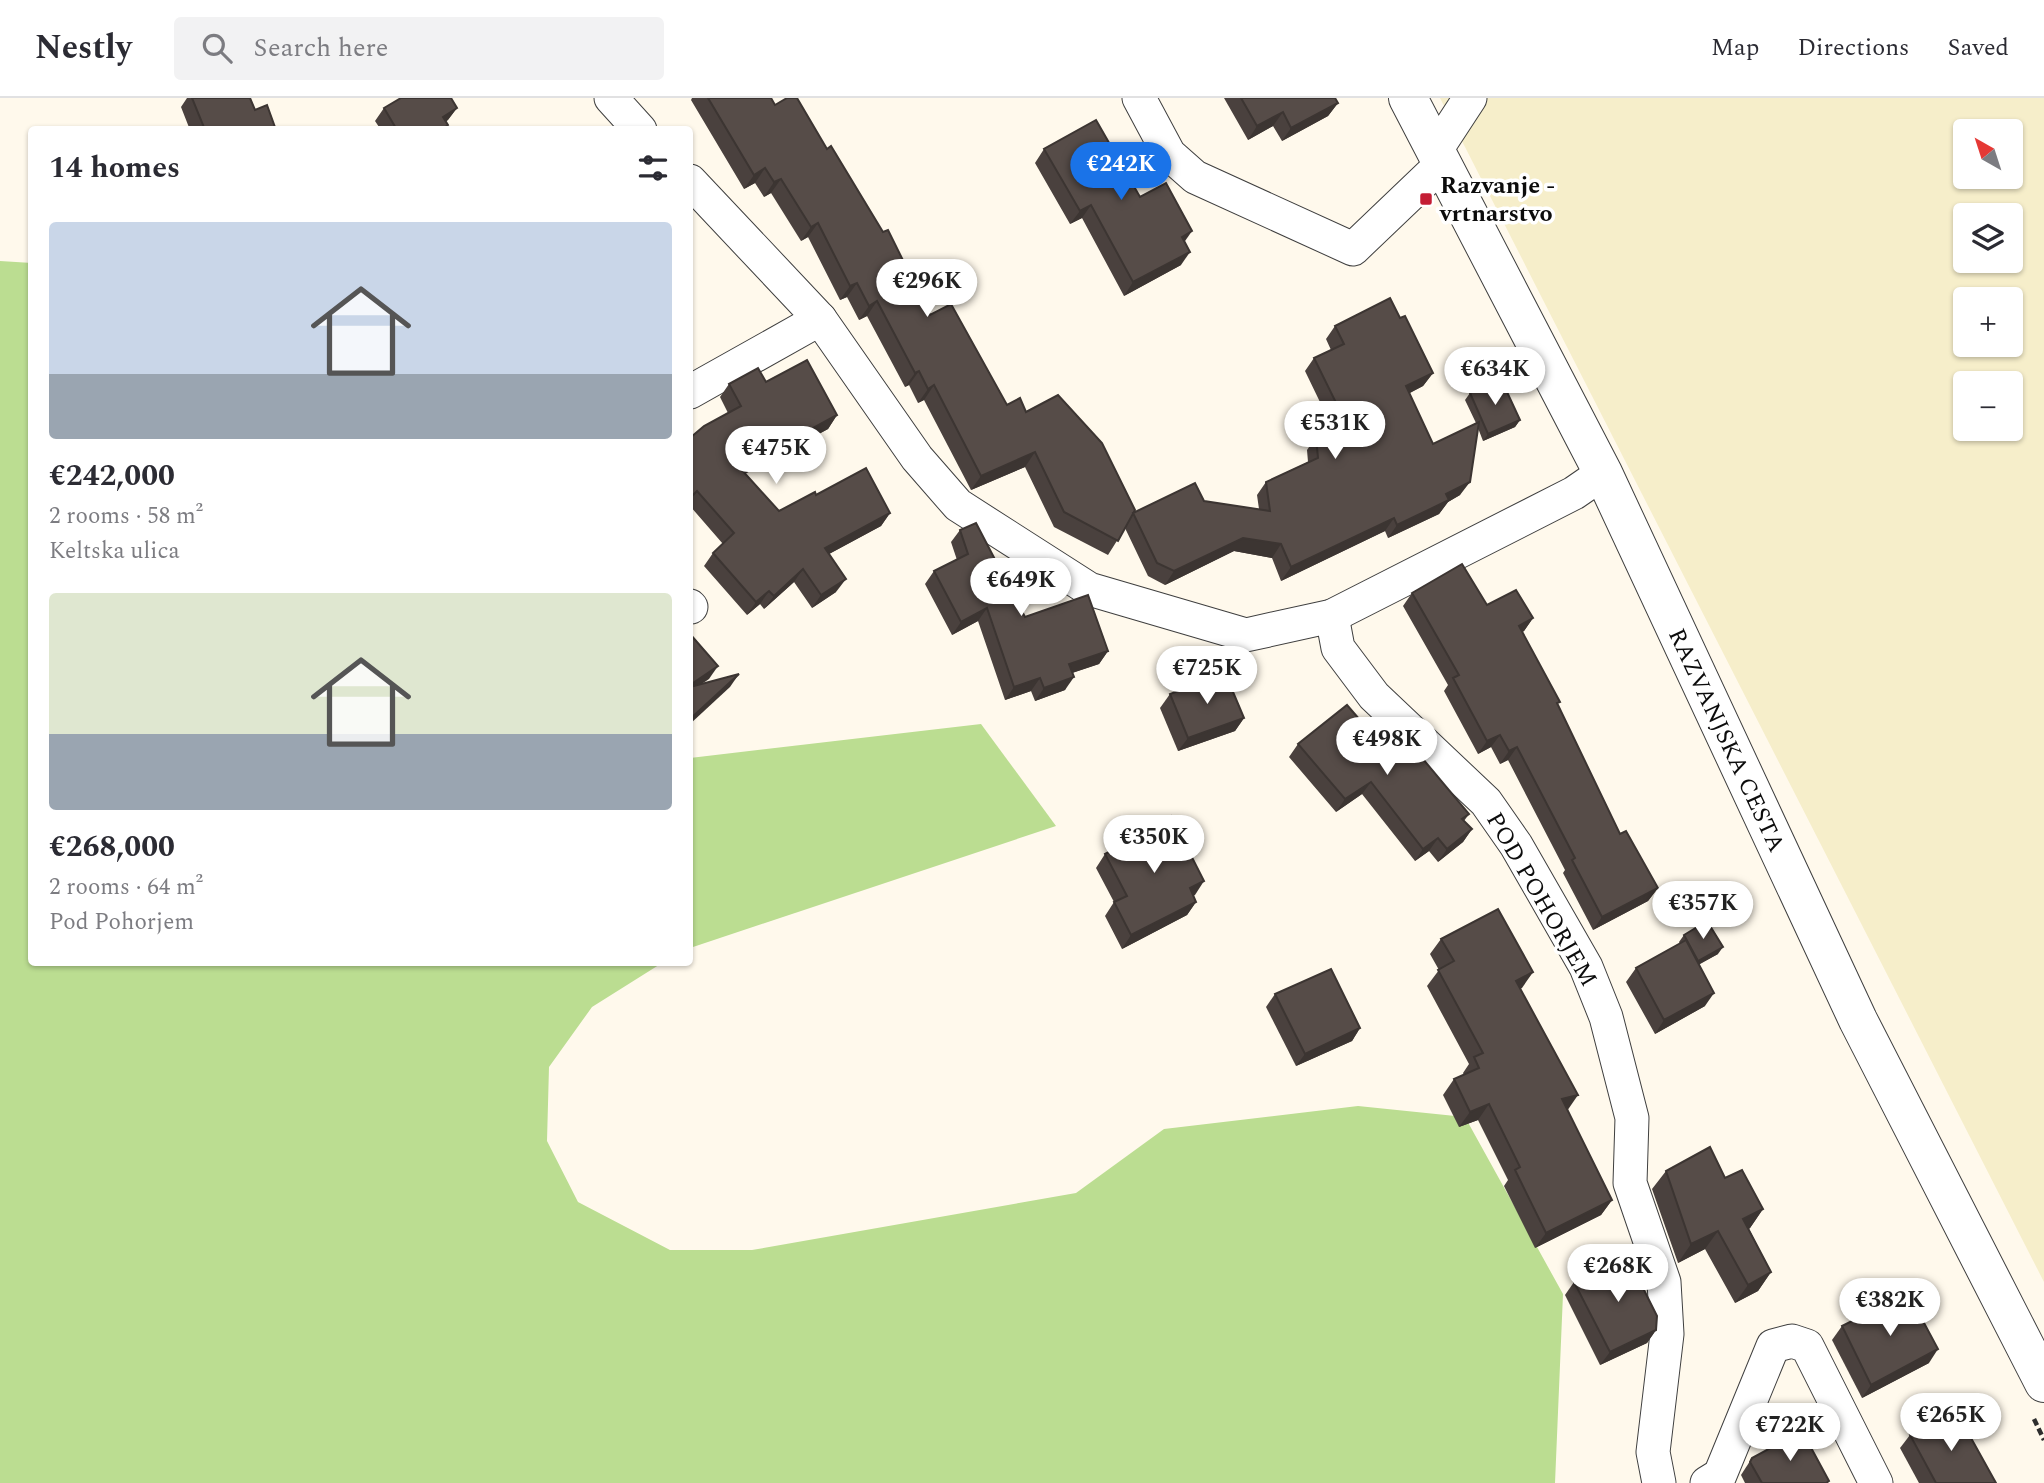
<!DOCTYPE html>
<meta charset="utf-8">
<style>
:root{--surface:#fff;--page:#f2f2f3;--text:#2b2b33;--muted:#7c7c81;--line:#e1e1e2;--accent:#1a73e8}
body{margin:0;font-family:Spectral,serif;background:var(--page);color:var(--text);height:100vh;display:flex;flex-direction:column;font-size:26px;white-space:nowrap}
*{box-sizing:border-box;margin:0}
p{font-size:23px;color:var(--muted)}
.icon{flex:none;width:38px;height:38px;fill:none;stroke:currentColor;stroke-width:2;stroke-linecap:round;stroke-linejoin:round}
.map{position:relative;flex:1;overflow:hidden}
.panel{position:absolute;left:28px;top:28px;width:665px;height:840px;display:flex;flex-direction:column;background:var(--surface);border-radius:7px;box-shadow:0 2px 5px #0004}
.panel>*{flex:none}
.needle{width:46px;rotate:321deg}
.buttons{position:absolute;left:1953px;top:21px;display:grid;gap:14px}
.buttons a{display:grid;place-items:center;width:70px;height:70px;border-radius:7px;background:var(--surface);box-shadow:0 2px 5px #0004;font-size:35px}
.price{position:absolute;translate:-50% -60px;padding:0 16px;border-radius:24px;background:#fff;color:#222;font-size:23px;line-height:46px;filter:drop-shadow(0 2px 4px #0008)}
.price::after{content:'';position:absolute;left:50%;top:42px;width:21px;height:16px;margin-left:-10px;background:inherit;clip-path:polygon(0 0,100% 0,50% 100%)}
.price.selected{background:var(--accent);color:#fff}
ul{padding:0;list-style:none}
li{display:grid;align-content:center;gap:14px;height:371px;padding:0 21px}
li span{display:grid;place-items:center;height:217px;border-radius:7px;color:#555}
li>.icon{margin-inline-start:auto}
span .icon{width:126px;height:126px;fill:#fffc;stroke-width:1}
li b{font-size:30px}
h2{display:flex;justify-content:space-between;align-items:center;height:84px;padding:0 21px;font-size:30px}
header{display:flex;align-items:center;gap:42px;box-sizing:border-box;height:98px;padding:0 35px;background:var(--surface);border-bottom:2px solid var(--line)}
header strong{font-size:33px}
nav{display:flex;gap:38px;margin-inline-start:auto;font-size:24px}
.search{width:490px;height:63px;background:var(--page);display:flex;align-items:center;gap:18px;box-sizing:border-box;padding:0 24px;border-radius:7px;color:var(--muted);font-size:26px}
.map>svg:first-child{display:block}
.farmland{fill:#f6eeca;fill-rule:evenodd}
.forest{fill:#bbdd91}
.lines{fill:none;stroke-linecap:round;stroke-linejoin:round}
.minor-casing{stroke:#3f3f3f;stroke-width:35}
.tertiary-casing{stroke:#3f3f3f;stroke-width:40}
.path{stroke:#2e2e2e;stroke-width:4.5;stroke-dasharray:7 3.5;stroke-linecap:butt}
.minor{stroke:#fff;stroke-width:33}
.tertiary{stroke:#fff;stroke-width:38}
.wall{fill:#4a413e}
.shaded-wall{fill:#3c3532}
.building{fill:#564c48;stroke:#3c3532;stroke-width:2}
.poi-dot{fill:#c41d34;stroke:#fff;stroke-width:2.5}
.labels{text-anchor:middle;stroke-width:7;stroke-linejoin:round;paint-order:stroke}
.poi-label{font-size:24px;font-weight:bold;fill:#0c0c0c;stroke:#fff;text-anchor:start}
.street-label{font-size:24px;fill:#0c0c0c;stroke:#fff}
</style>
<header>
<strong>Nestly</strong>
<div class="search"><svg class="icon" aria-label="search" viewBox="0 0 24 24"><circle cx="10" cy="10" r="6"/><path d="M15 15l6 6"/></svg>Search here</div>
<nav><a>Map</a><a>Directions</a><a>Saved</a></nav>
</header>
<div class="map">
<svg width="2044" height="1385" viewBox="0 0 2044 1385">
<rect width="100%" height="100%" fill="#fff9ec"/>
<path class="farmland" d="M 1440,0 L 2044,0 L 2044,1184 ZM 1965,33 L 2011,33 L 2011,79 L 1965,79 ZM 1965,117 L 2011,117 L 2011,163 L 1965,163 ZM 1965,201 L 2011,201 L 2011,247 L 1965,247 ZM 1965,285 L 2011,285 L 2011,331 L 1965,331 Z"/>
<g class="forest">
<path d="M 0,163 L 32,165 L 32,864 L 662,865 L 592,909 L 549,969 L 547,1043 L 578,1104 L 670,1152 L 752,1152 L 1076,1095 L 1164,1031 L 1358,1008 L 1465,1019 L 1563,1196 L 1555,1385 L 0,1385 Z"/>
<path d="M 981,626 L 1056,728 L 690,850 L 690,660 Z"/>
</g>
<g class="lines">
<g class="minor-casing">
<g id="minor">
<path d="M 611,0 L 640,32"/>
<path d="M 1139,0 L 1169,56 L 1195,79 L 1353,151 L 1443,65"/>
<path d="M 1436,52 L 1470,0"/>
<path d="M 690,83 L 820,221 L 917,360 L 958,407 L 1089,491 L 1246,537 L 1332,518 L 1574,395 L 1603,375"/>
<path d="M 690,294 L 820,221"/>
<path d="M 690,508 L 691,509"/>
<path d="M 1332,518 L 1338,550 L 1374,598 L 1486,704 L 1516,747 L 1586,869 L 1606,919 L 1632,1020 L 1630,1085 L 1664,1184 L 1667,1236 L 1653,1354 L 1659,1385"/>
<path d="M 1707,1385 L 1720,1377 L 1773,1248 L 1792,1243 L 1807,1248 L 1876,1385"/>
</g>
</g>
<g class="tertiary-casing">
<path id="tertiary" d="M 1408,0 L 1603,375 L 1858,922 L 2044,1285"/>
</g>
<path class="path" d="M 2034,1321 L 2044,1342"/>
<use href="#minor" class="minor"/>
<use href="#tertiary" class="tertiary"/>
</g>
<g class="wall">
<path d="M 187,0 L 250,0 L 255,12 L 276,32 L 190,32 L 181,9 Z"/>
<path d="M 692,0 L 771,0 L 775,7 L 827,51 L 930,217 L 1007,307 L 1026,314 L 1133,415 L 1204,403 L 1259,411 L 1257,397 L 1266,384 L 1308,364 L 1307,352 L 1316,339 L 1333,331 L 1305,273 L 1314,260 L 1331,252 L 1326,241 L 1335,228 L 1400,220 L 1433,275 L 1423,288 L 1409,295 L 1433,346 L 1476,325 L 1465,302 L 1470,295 L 1520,322 L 1515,329 L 1483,343 L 1478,330 L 1460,397 L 1448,404 L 1439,416 L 1388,440 L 1385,433 L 1281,483 L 1272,460 L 1234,453 L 1165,487 L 1148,478 L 1125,430 L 1108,457 L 1054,429 L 1025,369 L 971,392 L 924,302 L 918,305 L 909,287 L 905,289 L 867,218 L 859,222 L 847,199 L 840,202 L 808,139 L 801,143 L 771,95 L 764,99 L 755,85 L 744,91 L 691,2 Z"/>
<path d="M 1224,0 L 1335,0 L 1338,5 L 1328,18 L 1282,43 L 1273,28 L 1248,42 Z"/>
<path d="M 384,10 L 457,10 L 446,24 L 445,32 L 381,32 L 375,23 Z"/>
<path d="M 1044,51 L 1140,99 L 1181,167 L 1124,198 L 1082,120 L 1070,126 L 1035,65 Z"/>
<path d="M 766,284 L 837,317 L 828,331 L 745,376 L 779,413 L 816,397 L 890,415 L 881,428 L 829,456 L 836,494 L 812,510 L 794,484 L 764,511 L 760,506 L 747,517 L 704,468 L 713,455 L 723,446 L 690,408 L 690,340 L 728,315 L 720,299 L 729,286 Z"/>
<path d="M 960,432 L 1025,519 L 1108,553 L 1099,566 L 1072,575 L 1065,592 L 1035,603 L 1031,593 L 1005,602 L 978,523 L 952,537 L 925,486 L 934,473 L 957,462 L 951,444 Z"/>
<path d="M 1412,495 L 1487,507 L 1533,520 L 1524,533 L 1522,534 L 1620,736 L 1658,790 L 1648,803 L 1593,832 L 1563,775 L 1565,772 L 1508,662 L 1500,666 L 1491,649 L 1478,656 L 1444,593 L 1448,587 L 1403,508 Z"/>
<path d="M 1170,596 L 1244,620 L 1235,633 L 1178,653 L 1160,610 Z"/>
<path d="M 1298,646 L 1384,650 L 1469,716 L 1464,723 L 1472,731 L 1463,744 L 1438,764 L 1429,753 L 1415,763 L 1362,696 L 1336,714 L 1289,659 Z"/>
<path d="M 1137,735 L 1195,797 L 1193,797 L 1196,804 L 1187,817 L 1122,851 L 1105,818 L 1114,804 L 1096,770 L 1105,756 L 1133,741 Z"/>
<path d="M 1684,837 L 1718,856 L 1699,866 L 1705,908 L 1655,936 L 1626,884 L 1636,870 L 1680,846 L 1679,844 Z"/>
<path d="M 1441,841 L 1533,874 L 1520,891 L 1567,1012 L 1612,1102 L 1601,1117 L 1535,1150 L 1504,1088 L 1508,1082 L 1478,1022 L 1459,1029 L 1443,997 L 1454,981 L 1464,977 L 1463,975 L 1469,966 L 1427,888 L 1439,872 L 1430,856 Z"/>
<path d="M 1275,896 L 1360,930 L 1352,943 L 1296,968 L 1266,909 Z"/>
<path d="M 1666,1073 L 1725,1080 L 1763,1111 L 1750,1130 L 1749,1131 L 1771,1174 L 1758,1193 L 1735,1205 L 1705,1151 L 1678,1165 L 1652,1091 Z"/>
<path d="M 1574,1184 L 1656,1232 L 1647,1245 L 1600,1267 L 1565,1197 Z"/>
<path d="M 1842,1228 L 1929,1265 L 1862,1300 L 1832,1242 Z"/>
<path d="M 1910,1337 L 1996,1385 L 1919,1385 L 1900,1350 Z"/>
<path d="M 1752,1360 L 1827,1385 L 1745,1385 L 1741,1377 Z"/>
</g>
<g class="shaded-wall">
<path d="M 1338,5 L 1328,18 L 1282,43 L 1291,30 Z"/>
<path d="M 457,10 L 448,22 L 434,31 L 443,19 Z"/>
<path d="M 1283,14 L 1273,28 L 1248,42 L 1257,28 Z"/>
<path d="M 765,70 L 755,85 L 744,91 L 754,77 Z"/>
<path d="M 781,81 L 771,95 L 764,99 L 774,84 Z"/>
<path d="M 1091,107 L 1082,120 L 1070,126 L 1080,113 Z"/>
<path d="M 818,125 L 808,139 L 801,143 L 811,129 Z"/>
<path d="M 1192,133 L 1183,146 L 1182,139 Z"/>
<path d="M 1190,154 L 1181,167 L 1124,198 L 1133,184 Z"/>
<path d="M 857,185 L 847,199 L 840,202 L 850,188 Z"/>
<path d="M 877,203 L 867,218 L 859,222 L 869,208 Z"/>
<path d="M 919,273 L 909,287 L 905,289 L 915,275 Z"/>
<path d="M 1433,275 L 1423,288 L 1397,302 L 1406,288 Z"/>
<path d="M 934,287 L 924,302 L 918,305 L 928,291 Z"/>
<path d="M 837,317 L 828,331 L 731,383 L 740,370 Z"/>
<path d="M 1520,322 L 1515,329 L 1483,343 L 1488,336 Z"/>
<path d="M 1035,354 L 1025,369 L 971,392 L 981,378 Z"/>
<path d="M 1470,384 L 1460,397 L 1448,404 L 1439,416 L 1388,440 L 1397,427 L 1446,396 Z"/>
<path d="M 890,415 L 881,428 L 816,463 L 825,450 Z"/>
<path d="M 1394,420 L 1385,433 L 1281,483 L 1291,469 Z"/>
<path d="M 1243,440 L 1281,446 L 1272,460 L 1234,453 L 1165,487 L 1174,473 Z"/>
<path d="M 803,471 L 794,484 L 764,511 L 774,498 Z"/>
<path d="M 846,481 L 836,494 L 812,510 L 821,497 Z"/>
<path d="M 769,493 L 760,506 L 747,517 L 756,504 Z"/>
<path d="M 987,510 L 978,523 L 952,537 L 961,524 Z"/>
<path d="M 1533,520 L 1524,533 L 1510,541 L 1519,528 Z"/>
<path d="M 1108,553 L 1099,566 L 1060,579 L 1069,566 Z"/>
<path d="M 718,568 L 709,581 L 690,594 L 690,587 Z"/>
<path d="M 739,576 L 730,589 L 690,626 L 690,621 Z"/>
<path d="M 1074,579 L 1065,592 L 1035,603 L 1044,590 Z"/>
<path d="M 1040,580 L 1031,593 L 1005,602 L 1014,589 Z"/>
<path d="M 1244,620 L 1235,633 L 1178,653 L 1188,640 Z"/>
<path d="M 1500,637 L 1491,649 L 1478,656 L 1487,643 Z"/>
<path d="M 1517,649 L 1508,662 L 1500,666 L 1509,653 Z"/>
<path d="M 1371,684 L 1362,696 L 1336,714 L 1345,701 Z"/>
<path d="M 1472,731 L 1463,744 L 1438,764 L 1447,751 Z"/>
<path d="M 1438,740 L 1429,753 L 1415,763 L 1423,751 Z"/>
<path d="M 1204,783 L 1195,797 L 1180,804 L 1190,790 Z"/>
<path d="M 1658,790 L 1648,803 L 1593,832 L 1602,819 Z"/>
<path d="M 1196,804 L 1187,817 L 1122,851 L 1131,837 Z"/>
<path d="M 1723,849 L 1718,856 L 1693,870 L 1698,863 Z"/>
<path d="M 1533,874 L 1522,890 L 1505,899 L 1516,883 Z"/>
<path d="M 1714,895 L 1705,908 L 1655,936 L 1664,922 Z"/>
<path d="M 1360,930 L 1352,943 L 1296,968 L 1305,956 Z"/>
<path d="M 1578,997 L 1567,1013 L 1562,1001 Z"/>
<path d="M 1489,1006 L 1478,1022 L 1459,1029 L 1470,1014 Z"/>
<path d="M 1612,1102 L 1601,1117 L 1535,1150 L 1546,1135 Z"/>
<path d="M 1763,1111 L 1750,1130 L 1730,1140 L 1743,1121 Z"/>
<path d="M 1718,1133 L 1705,1151 L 1678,1165 L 1691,1146 Z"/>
<path d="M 1771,1174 L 1758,1193 L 1735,1205 L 1748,1187 Z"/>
<path d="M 1656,1232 L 1647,1245 L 1600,1267 L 1610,1254 Z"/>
<path d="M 1938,1251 L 1929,1265 L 1862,1300 L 1871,1287 Z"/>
</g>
<g class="building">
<path d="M 192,0 L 250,0 L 255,12 L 267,7 L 276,32 L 205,32 Z"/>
<path d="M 401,0 L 451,0 L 457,10 L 443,19 L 448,27 L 441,32 L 397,32 L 384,10 Z"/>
<path d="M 708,0 L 771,0 L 775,7 L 787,0 L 797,0 L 827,51 L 831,48 L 883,134 L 888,132 L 930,217 L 951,206 L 1007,307 L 1020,300 L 1026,314 L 1058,297 L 1102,345 L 1135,412 L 1118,443 L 1064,414 L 1035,354 L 981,378 L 934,287 L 928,291 L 919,273 L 915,275 L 877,203 L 869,208 L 857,185 L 850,188 L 818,125 L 811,129 L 781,81 L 774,84 L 765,70 L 754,77 Z"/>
<path d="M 1241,0 L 1335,0 L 1338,5 L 1291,30 L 1283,14 L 1257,28 Z"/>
<path d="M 1096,22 L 1140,99 L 1166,85 L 1192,133 L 1182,139 L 1190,154 L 1133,184 L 1091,107 L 1080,113 L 1044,51 Z"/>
<path d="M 1390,200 L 1400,220 L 1405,218 L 1433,275 L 1406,288 L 1433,346 L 1479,324 L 1470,384 L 1446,396 L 1449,402 L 1397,427 L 1394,420 L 1291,469 L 1281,446 L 1243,440 L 1174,473 L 1157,465 L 1133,415 L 1195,385 L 1204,403 L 1270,413 L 1266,384 L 1318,360 L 1316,339 L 1346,325 L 1314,260 L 1344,246 L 1335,228 Z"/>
<path d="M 807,262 L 837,317 L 740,370 L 779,413 L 815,394 L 816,397 L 866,370 L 890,415 L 825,450 L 846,481 L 821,497 L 803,471 L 774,498 L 769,493 L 756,504 L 713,455 L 734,435 L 697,393 L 690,400 L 690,340 L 704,328 L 741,308 L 729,286 L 758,270 L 766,284 Z"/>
<path d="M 1501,281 L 1520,322 L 1488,336 L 1470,295 Z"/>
<path d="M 976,425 L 1025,519 L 1088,497 L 1108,553 L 1069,566 L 1074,579 L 1044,590 L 1040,580 L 1014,589 L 987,510 L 961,524 L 934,473 L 968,456 L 960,432 Z"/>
<path d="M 1462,466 L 1487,507 L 1516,492 L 1533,520 L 1519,528 L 1560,604 L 1557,605 L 1620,736 L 1626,733 L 1658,790 L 1602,819 L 1572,762 L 1575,760 L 1517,649 L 1509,653 L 1500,637 L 1487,643 L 1453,580 L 1459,577 L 1412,495 Z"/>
<path d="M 690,536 L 718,568 L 690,587 Z"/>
<path d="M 1225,575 L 1244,620 L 1188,640 L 1170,596 Z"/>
<path d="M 739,576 L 690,621 L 690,589 Z"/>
<path d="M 1347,607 L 1384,650 L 1402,636 L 1469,716 L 1462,721 L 1472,731 L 1447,751 L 1438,740 L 1423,751 L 1371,684 L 1345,701 L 1298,646 Z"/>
<path d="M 1171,718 L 1204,783 L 1190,790 L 1196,804 L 1131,837 L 1114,804 L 1127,798 L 1105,756 L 1139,738 L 1137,735 Z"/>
<path d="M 1498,811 L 1533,874 L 1516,883 L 1578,997 L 1562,1001 L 1612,1102 L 1546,1135 L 1515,1072 L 1520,1069 L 1489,1006 L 1470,1014 L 1454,981 L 1479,970 L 1474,959 L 1483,955 L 1438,872 L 1454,863 L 1441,841 Z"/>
<path d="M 1707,823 L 1723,849 L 1698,863 L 1684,837 Z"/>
<path d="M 1686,842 L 1714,895 L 1664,922 L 1636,870 Z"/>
<path d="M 1331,871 L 1360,930 L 1305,956 L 1275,896 Z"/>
<path d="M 1710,1049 L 1725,1080 L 1742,1072 L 1763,1111 L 1743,1121 L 1771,1174 L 1748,1187 L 1718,1133 L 1691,1146 L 1666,1073 Z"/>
<path d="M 1627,1158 L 1657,1218 L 1656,1232 L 1610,1254 L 1574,1184 Z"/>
<path d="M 1908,1195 L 1938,1251 L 1871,1287 L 1842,1228 Z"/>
<path d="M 1956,1313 L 1996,1385 L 1936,1385 L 1910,1337 Z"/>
<path d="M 1802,1333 L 1829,1383 L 1826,1385 L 1762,1385 L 1750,1364 L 1752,1360 Z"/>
</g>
<rect class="poi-dot" x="1419" y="94" width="14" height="14" rx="3.5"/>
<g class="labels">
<g class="poi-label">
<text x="1440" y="95">Razvanje -<tspan x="1440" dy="28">vrtnarstvo</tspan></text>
</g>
<g class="street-label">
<text transform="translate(1727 642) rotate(65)" y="8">RAZVANJSKA CESTA</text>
<text transform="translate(1542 801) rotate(60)" y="8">POD POHORJEM</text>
</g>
</g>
</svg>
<div class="buttons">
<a><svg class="needle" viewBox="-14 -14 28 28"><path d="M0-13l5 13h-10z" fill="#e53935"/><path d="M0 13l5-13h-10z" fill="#7c7c81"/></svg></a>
<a><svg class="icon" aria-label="layers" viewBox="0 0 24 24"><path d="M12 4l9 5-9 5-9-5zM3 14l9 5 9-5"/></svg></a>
<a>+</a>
<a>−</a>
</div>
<b class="price selected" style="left:1121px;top:104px">€242K</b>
<b class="price" style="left:927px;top:221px">€296K</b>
<b class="price" style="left:1495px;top:309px">€634K</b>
<b class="price" style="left:1335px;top:363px">€531K</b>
<b class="price" style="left:776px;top:388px">€475K</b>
<b class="price" style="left:1021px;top:520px">€649K</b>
<b class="price" style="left:1207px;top:608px">€725K</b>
<b class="price" style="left:1387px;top:679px">€498K</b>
<b class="price" style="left:1154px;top:777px">€350K</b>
<b class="price" style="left:1703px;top:843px">€357K</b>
<b class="price" style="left:1618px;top:1206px">€268K</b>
<b class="price" style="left:1890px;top:1240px">€382K</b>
<b class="price" style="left:1951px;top:1355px">€265K</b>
<b class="price" style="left:1790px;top:1365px">€722K</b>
<section class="panel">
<h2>14 homes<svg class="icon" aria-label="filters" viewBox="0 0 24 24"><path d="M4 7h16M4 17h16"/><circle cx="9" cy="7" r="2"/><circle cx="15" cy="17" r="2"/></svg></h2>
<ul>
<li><span style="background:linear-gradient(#c9d6e8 70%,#9aa5b1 0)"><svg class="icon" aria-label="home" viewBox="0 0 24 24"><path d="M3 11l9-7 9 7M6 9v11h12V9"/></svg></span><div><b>€242,000</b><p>2 rooms · 58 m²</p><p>Keltska ulica</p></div></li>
<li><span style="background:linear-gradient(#dfe7d0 65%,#9aa5b1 0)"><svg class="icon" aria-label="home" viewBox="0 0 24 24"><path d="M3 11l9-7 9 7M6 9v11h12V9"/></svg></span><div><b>€268,000</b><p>2 rooms · 64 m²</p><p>Pod Pohorjem</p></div></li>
</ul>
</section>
</div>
